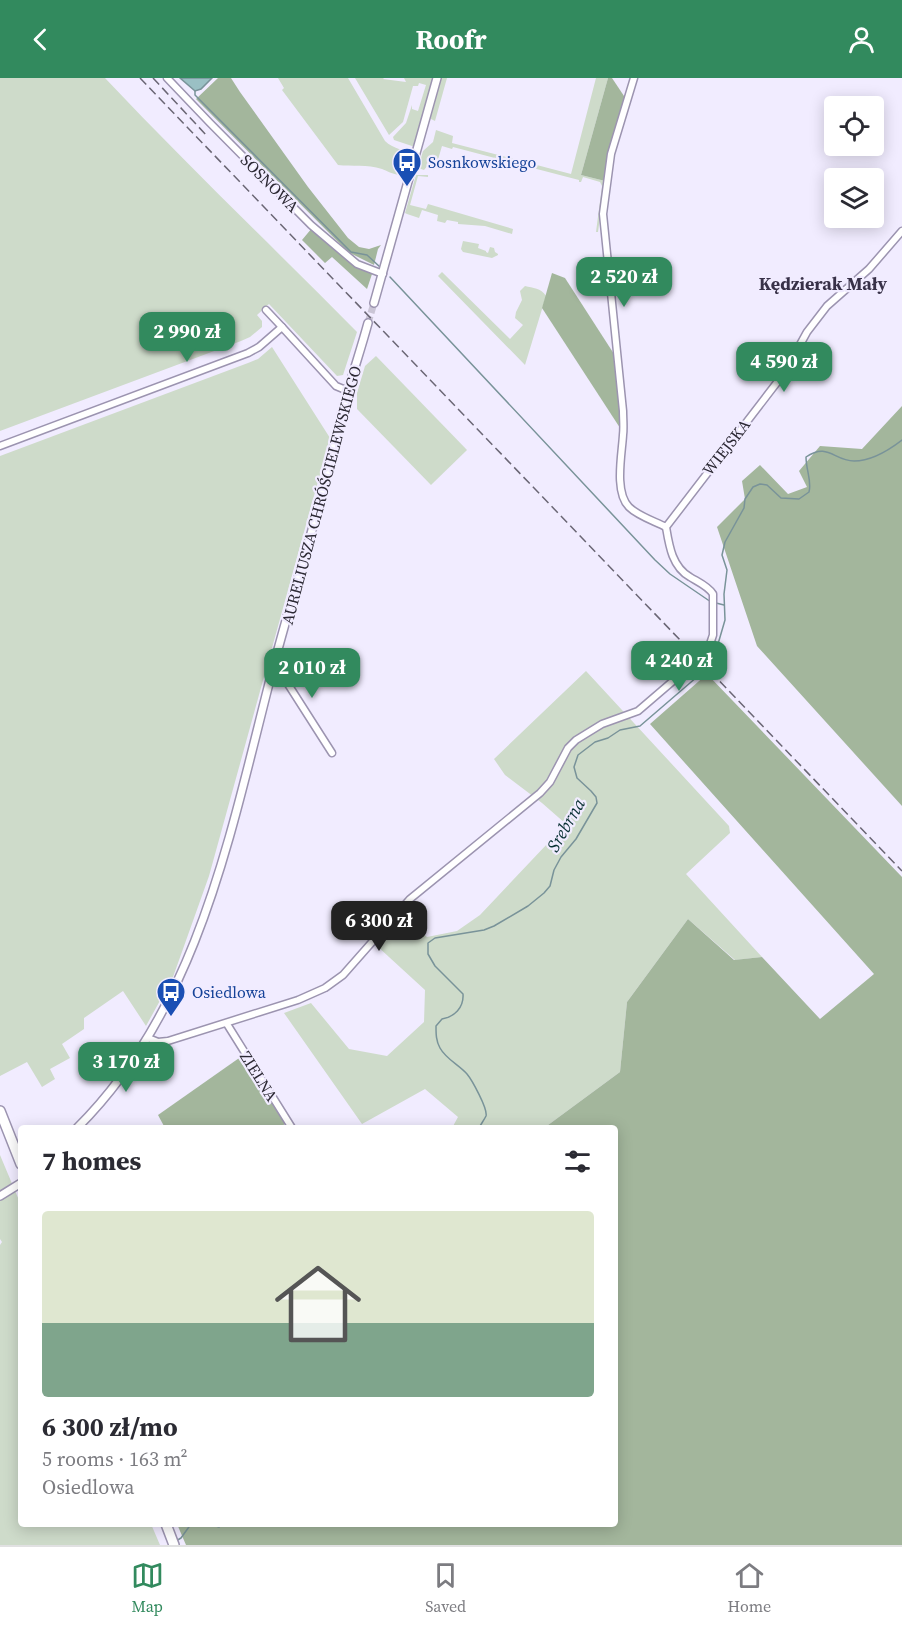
<!DOCTYPE html>
<meta charset="utf-8">
<style>
:root{--surface:#fff;--page:#f2f2f3;--text:#2b2b33;--muted:#7c7c81;--line:#e1e1e2;--accent:#328a5e}
body{margin:0;font-family:"Source Serif 4",serif;background:var(--page);color:var(--text);height:100vh;display:flex;flex-direction:column;font-size:22px;white-space:nowrap}
*{box-sizing:border-box;margin:0}
p{font-size:20px;color:var(--muted)}
.icon{flex:none;width:33px;height:33px;fill:none;stroke:currentColor;stroke-width:2;stroke-linecap:round;stroke-linejoin:round}
.map{position:relative;flex:1;overflow:hidden}
.drawer{position:absolute;left:18px;top:1047px;width:600px;height:402px;display:flex;flex-direction:column;background:var(--surface);border-radius:6px;box-shadow:0 3px 15px #0003}
.drawer>*{flex:none}
.controls{position:absolute;left:824px;top:18px;display:grid;gap:12px}
.controls a{display:grid;place-items:center;width:60px;height:60px;border-radius:6px;background:var(--surface);box-shadow:0 3px 15px #0003;font-size:30px}
.price{position:absolute;translate:-50% -51px;padding:0 14px;border-radius:12px;background:var(--accent);color:#fff;font-size:20px;line-height:39px;filter:drop-shadow(0 2px 3px #0008)}
.price::after{content:'';position:absolute;left:50%;top:36px;width:18px;height:14px;margin-left:-9px;background:inherit;clip-path:polygon(0 0,100% 0,50% 100%)}
.price.selected{background:#222;color:#fff}
ul{padding:0;list-style:none}
li{display:grid;align-content:center;gap:12px;height:318px;padding:0 24px}
li+li{border-top:2px solid var(--line)}
li span{display:grid;place-items:center;height:186px;border-radius:6px;color:#555}
li>.icon{margin-inline-start:auto}
span .icon{width:108px;height:108px;fill:#fffc;stroke-width:1}
li b{font-size:26px}
h2{display:flex;justify-content:space-between;align-items:center;height:72px;padding:0 24px;font-size:26px}
header{display:flex;justify-content:space-between;align-items:center;height:78px;padding:0 24px;background:var(--accent);color:#fff;font-size:27px;font-weight:700}
.tabs{display:flex;justify-content:space-around;align-items:center;height:84px;border-top:2px solid var(--line);background:var(--surface);font-size:16px;color:var(--muted)}
.tabs a{display:grid;justify-items:center;gap:3px}
.tabs .selected{color:var(--accent)}
.map>svg:first-child{display:block}
.green{fill:#cedbca}
.forest{fill:#a3b69c}
.water{fill:#9ac0c4;stroke:#799399;stroke-width:1.5}
.lines{fill:none;stroke-linecap:round;stroke-linejoin:round}
.stream{stroke:#799399;stroke-width:1.5}
.tertiary-tunnel{stroke:#cac5d6;stroke-width:7;stroke-dasharray:7 3.5;stroke-linecap:butt}
.minor-casing{stroke:#9c94b0;stroke-width:9}
.tertiary-casing{stroke:#9c94b0;stroke-width:10}
.primary-casing{stroke:#9c94b0;stroke-width:12}
.minor{stroke:#fff;stroke-width:6}
.tertiary{stroke:#fff;stroke-width:7}
.primary{stroke:#fff;stroke-width:9}
.rail{stroke:#6a6674;stroke-width:1.5;stroke-dasharray:9 4.5;stroke-linecap:butt}
.labels{text-anchor:middle;stroke-width:4.5;stroke-linejoin:round;paint-order:stroke}
.transit-label{font-size:16px;fill:#164399;stroke:#f1ecff;text-anchor:start}
.street-label{font-size:16px;fill:#2c2934;stroke:#f1ecff}
.neighbourhood-label{font-size:18px;font-weight:bold;fill:#383148;stroke:#f1ecff}
.water-label{font-size:18px;font-style:italic;fill:#0b3235;stroke:#f1ecff}
</style>
<header><svg class="icon" aria-label="back" viewBox="0 0 24 24"><path d="M15 5l-7 7 7 7"/></svg>Roofr<svg class="icon" aria-label="person" viewBox="0 0 24 24"><circle cx="12" cy="8" r="4"/><path d="M4 21q1-7 8-7t8 7"/></svg></header>
<div class="map">
<svg width="902" height="1467" viewBox="0 0 902 1467">
<rect width="100%" height="100%" fill="#f1ecff"/>
<g class="green">
<path d="M 0,0 L 105,0 C 187,87 273,169 357,254 L 343,297 L 337,298 L 269,226 L 257,237 L 262,243 L 262,249 L 250,259 L 241,263 L 0,353 Z"/>
<path d="M 278,0 L 348,0 L 385,63 C 393,71 405,71 412,78 C 411,83 410,92 405,95 C 398,100 388,93 382,91 C 367,86 352,89 338,87 L 282,12 L 284,10 Z"/>
<path d="M 355,0 L 384,0 L 383,1 L 406,4 L 404,0 L 434,0 L 415,69 L 394,62 L 393,59 L 406,45 L 412,27 L 412,31 L 418,33 L 426,7 L 419,5 L 418,8 L 413,8 L 403,44 L 389,57 Z"/>
<path d="M 440,0 L 447,0 L 435,43 L 431,41 L 430,37 Z"/>
<path d="M 596,0 L 608,0 L 581,97 L 605,103 L 598,154 L 596,154 L 602,108 L 600,104 L 583,99 L 581,104 L 579,104 L 579,102 L 453,69 L 452,71 L 442,68 L 437,85 L 443,87 L 443,90 L 429,86 L 424,92 L 418,90 L 423,73 L 433,64 L 436,52 L 453,58 L 452,65 L 571,96 Z"/>
<path d="M 416,97 L 428,97 L 428,99 L 418,98 L 410,127 L 426,131 L 428,126 L 513,151 L 512,156 L 485,148 L 458,146 L 458,144 L 447,142 L 445,145 L 437,143 L 438,137 L 422,132 L 419,140 L 407,136 L 405,135 Z"/>
<path d="M 463,163 L 479,166 L 478,170 L 486,173 L 486,174 L 488,175 L 490,169 L 494,170 L 495,174 L 498,176 L 498,177 L 492,180 L 463,174 L 461,171 Z"/>
<path d="M 442,194 L 510,261 L 523,247 L 515,240 L 516,234 L 522,222 L 520,213 L 525,208 C 533,210 541,210 546,218 L 525,287 L 438,198 Z"/>
<path d="M 272,269 L 330,360 L 209,798 L 173,899 L 146,948 L 123,913 L 84,940 L 84,951 L 62,966 L 70,980 L 50,991 L 55,1001 L 42,1009 L 27,984 L 0,998 L 0,378 L 248,285 L 258,281 Z"/>
<path d="M 376,278 L 467,372 L 431,407 L 357,331 L 357,315 L 365,288 Z"/>
<path d="M 586,593 L 729,748 L 730,755 L 686,796 L 762,879 L 735,882 L 688,841 L 627,924 L 620,994 L 544,1050 L 452,1050 L 458,1039 L 425,1011 L 362,1046 L 284,935 L 311,925 L 349,971 L 387,978 L 424,944 L 425,912 L 377,868 L 403,837 L 427,859 L 457,853 L 480,837 L 566,746 L 542,725 L 505,697 L 494,681 Z"/>
<path d="M 0,1077 L 21,1127 L 21,1446 L 151,1446 L 160,1467 L 0,1467 L 0,1167 L 2,1164 L 0,1161 Z"/>
</g>
<g class="forest">
<path d="M 218,0 L 231,0 L 240,14 L 308,109 L 348,160 L 359,169 L 369,171 L 381,167 L 378,171 L 374,187 L 348,174 L 196,21 Z"/>
<path d="M 608,0 L 612,0 L 626,21 L 605,103 L 581,97 Z"/>
<path d="M 312,150 L 356,188 L 372,196 L 367,211 L 332,179 L 325,185 L 302,162 Z"/>
<path d="M 552,195 L 565,200 L 614,276 L 622,353 L 542,230 Z"/>
<path d="M 902,328 L 902,728 L 757,568 L 717,449 L 745,421 L 742,403 L 760,387 L 788,416 L 807,409 L 799,393 L 820,368 L 862,371 Z"/>
<path d="M 707,596 L 902,799 L 902,1467 L 186,1467 L 177,1446 L 615,1446 L 615,1050 L 544,1050 L 620,994 L 627,924 L 688,841 L 734,882 L 762,879 L 820,941 L 874,896 L 650,646 Z"/>
<path d="M 242,978 L 285,1046 L 279,1050 L 165,1050 L 158,1037 Z"/>
</g>
<path class="water" d="M 180,0 L 212,0 L 201,11 L 195,13 Z"/>
<g class="lines">
<g class="stream">
<path d="M 195,13 L 195,17 L 351,174 L 367,177 L 380,189"/>
<path d="M 390,199 L 655,482 L 670,496 L 711,524"/>
<path d="M 716,525 L 724,527"/>
<path d="M 479,1050 C 481,1046 484,1042 486,1038 C 488,1031 472,1002 467,996 C 459,987 446,981 440,970 C 436,963 436,956 436,948 L 442,941 C 454,939 464,930 463,916 L 435,888 L 428,876 L 428,865 L 435,860 L 484,852 L 494,848 L 528,828 L 544,815 L 550,808 L 554,792 L 561,779 L 576,761 L 597,725 L 596,719 L 591,713 L 577,700 L 574,689 L 578,677 L 595,664 L 608,660 L 620,652 L 640,648 L 719,580 L 718,566 L 725,542 L 724,516 L 727,492 L 722,477 L 725,464 L 744,430 L 745,421 L 753,409 L 760,406 L 767,407 L 781,420 L 799,421 L 809,414 C 812,403 806,392 806,379 C 828,364 834,383 854,383 C 871,383 889,372 902,362"/>
<path d="M 210,1446 L 219,1449 L 221,1446"/>
<path d="M 176,1463 L 181,1460 L 191,1446"/>
</g>
<path class="tertiary-tunnel" d="M 368,245 L 374,225"/>
<g class="minor-casing">
<g id="minor">
<path d="M 167,0 L 210,45 L 311,147 L 357,186 L 383,196"/>
<path d="M 634,0 L 611,76 L 603,136 L 623,333 C 623,341 624,349 623,357 C 622,376 614,414 629,429 C 638,438 654,443 666,449"/>
<path d="M 266,232 L 282,249"/>
<path d="M 0,368 L 248,275 L 259,269 L 282,249 L 336,308 L 348,313"/>
<path d="M 273,589 L 279,592 L 332,675"/>
<path d="M 227,946 L 292,1050"/>
<path d="M 148,960 L 158,964 L 168,963 L 298,922 L 325,910 L 343,897 L 410,821 L 540,715 L 550,704 L 568,670 L 576,662 L 602,646 L 638,633 L 680,597 L 703,580 L 710,566 L 713,557 L 713,516 C 708,508 698,504 690,499 C 672,489 669,467 666,449 L 785,294 L 807,254 L 827,228 L 869,191 L 902,153"/>
</g>
</g>
<g class="tertiary-casing">
<g id="tertiary">
<path d="M 374,225 L 437,0"/>
<path d="M 77,1050 C 200,928 231,751 273,590 C 290,525 310,462 327,398 C 333,373 338,347 345,323 C 352,297 361,271 368,245"/>
<path d="M 0,1118 L 21,1105"/>
</g>
</g>
<g class="primary-casing">
<g id="primary">
<path d="M 0,1033 L 21,1086"/>
<path d="M 166,1446 L 174,1467"/>
</g>
</g>
<use href="#minor" class="minor"/>
<use href="#tertiary" class="tertiary"/>
<use href="#primary" class="primary"/>
<g class="rail">
<path d="M 140,0 L 902,793"/>
<path d="M 153,0 L 208,59"/>
</g>
</g>
<defs>
<g id="bus-pin" transform="scale(1.5)"><path d="M0 17L-7.5 6A9.5 9.5 0 1 1 7.5 6Z" fill="#1a4fb4" stroke="#f1ecff"/><path d="M-5-6H5V4H4V6H2V4H-2V6H-4V4H-5ZM-3.5-4V0h7V-4ZM-3.5 1.2v1.5H-2V1.2ZM2 1.2v1.5H3.5V1.2Z" fill="#fff"/></g>
</defs>
<g fill-rule="evenodd">
<use href="#bus-pin" x="407" y="84"/>
<use href="#bus-pin" x="171" y="914"/>
</g>
<g class="labels">
<g class="transit-label">
<text x="428" y="90">Sosnkowskiego</text>
<text x="192" y="920">Osiedlowa</text>
</g>
<g class="street-label">
<text transform="translate(270 105) rotate(45)" y="6">SOSNOWA</text>
<text transform="translate(726 369) rotate(-52)" y="6">WIEJSKA</text>
<text transform="translate(321 417) rotate(-75)" y="6">AURELIUSZA CHRÓŚCIELEWSKIEGO</text>
<text transform="translate(259 998) rotate(58)" y="6">ZIELNA</text>
</g>
<g class="neighbourhood-label">
<text x="823" y="212">Kędzierak Mały</text>
</g>
<g class="water-label">
<text transform="translate(566 747) rotate(-60)" y="6">Srebrna</text>
</g>
</g>
</svg>
<div class="controls">
<a><svg class="icon" aria-label="locate" viewBox="0 0 24 24"><circle cx="12" cy="12" r="6"/><path d="M12 2v4M12 18v4M2 12h4M18 12h4"/></svg></a>
<a><svg class="icon" aria-label="layers" viewBox="0 0 24 24"><path d="M12 4l9 5-9 5-9-5zM3 14l9 5 9-5"/></svg></a>
</div>
<b class="price" style="left:624px;top:230px">2 520 zł</b>
<b class="price" style="left:187px;top:285px">2 990 zł</b>
<b class="price" style="left:784px;top:315px">4 590 zł</b>
<b class="price" style="left:679px;top:614px">4 240 zł</b>
<b class="price" style="left:312px;top:621px">2 010 zł</b>
<b class="price selected" style="left:379px;top:874px">6 300 zł</b>
<b class="price" style="left:126px;top:1015px">3 170 zł</b>
<section class="drawer">
<h2>7 homes<svg class="icon" aria-label="filters" viewBox="0 0 24 24"><path d="M4 7h16M4 17h16"/><circle cx="9" cy="7" r="2"/><circle cx="15" cy="17" r="2"/></svg></h2>
<ul>
<li><span style="background:linear-gradient(#dfe7d0 60%,#7fa58c 0)"><svg class="icon" aria-label="home" viewBox="0 0 24 24"><path d="M3 11l9-7 9 7M6 9v11h12V9"/></svg></span><div><b>6 300 zł/mo</b><p>5 rooms · 163 m²</p><p>Osiedlowa</p></div></li>
</ul>
</section>
</div>
<nav class="tabs">
<a class="selected"><svg class="icon" aria-label="map" viewBox="0 0 24 24"><path d="M3 6l6-2 6 2 6-2v14l-6 2-6-2-6 2zM9 4v14M15 6v14"/></svg>Map</a>
<a><svg class="icon" aria-label="saved" viewBox="0 0 24 24"><path d="M7 4h10v16l-5-4-5 4z"/></svg>Saved</a>
<a><svg class="icon" aria-label="home" viewBox="0 0 24 24"><path d="M3 11l9-7 9 7M6 9v11h12V9"/></svg>Home</a>
</nav>
